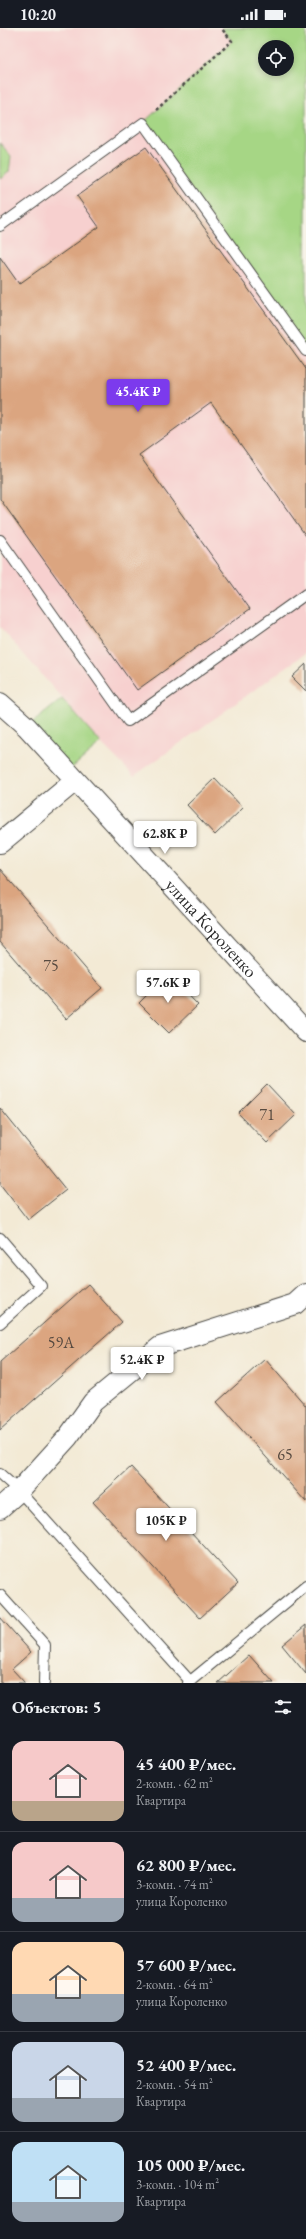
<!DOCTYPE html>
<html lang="ru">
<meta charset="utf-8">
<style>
:root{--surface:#171b24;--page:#242831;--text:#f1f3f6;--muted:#9ea1a6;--line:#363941;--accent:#7c3aed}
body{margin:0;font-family:"EB Garamond",serif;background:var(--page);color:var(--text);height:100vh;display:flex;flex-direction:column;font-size:15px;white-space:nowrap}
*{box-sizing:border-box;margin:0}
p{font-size:13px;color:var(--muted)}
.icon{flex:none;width:22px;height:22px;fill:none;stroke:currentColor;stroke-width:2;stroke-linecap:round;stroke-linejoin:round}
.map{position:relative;height:1655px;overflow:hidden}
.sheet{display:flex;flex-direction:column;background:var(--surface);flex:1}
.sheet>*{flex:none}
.controls{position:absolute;left:258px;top:12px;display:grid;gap:8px}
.controls a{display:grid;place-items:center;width:36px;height:36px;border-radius:50%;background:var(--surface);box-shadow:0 2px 6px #0003;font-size:20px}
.price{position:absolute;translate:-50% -34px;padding:0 9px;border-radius:4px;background:#fff;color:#222;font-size:13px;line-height:26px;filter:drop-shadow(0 1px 2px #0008)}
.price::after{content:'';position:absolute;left:50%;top:24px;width:12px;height:9px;margin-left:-6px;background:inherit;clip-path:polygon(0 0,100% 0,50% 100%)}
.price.active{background:var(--accent);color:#fff}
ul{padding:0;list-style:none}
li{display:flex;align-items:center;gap:12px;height:100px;padding:0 12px}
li+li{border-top:1px solid var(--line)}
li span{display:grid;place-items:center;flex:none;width:112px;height:80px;border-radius:12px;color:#555}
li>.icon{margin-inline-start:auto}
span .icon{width:48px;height:48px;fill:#fffc;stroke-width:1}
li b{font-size:17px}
h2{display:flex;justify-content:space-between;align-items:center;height:48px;padding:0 12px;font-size:17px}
.status{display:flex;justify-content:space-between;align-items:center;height:28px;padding:0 20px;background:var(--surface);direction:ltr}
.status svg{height:11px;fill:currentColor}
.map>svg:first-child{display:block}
.built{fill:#f7d0cf;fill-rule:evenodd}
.green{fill:#a6d685;stroke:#688058;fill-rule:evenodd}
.building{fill:#dba580}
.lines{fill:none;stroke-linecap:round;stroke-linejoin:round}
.lane-casing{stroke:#494844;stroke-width:12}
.street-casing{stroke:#494844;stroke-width:22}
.path{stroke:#494844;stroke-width:2.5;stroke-dasharray:3 3;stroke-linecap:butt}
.lane{stroke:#fff;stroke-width:10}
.street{stroke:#fff;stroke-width:20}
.labels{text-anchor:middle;stroke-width:3;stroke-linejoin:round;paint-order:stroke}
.number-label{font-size:16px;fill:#574a40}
.street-label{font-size:18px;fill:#2b2b2b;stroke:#f7f3e8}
</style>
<div class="status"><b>10:20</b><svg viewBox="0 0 49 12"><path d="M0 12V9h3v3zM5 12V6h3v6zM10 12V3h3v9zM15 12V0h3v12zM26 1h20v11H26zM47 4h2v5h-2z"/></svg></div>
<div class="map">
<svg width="306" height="1655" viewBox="0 0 306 1655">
<rect width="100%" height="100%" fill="#f7f3e8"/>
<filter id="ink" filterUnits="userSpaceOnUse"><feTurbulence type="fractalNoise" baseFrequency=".025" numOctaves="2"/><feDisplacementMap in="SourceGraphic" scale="8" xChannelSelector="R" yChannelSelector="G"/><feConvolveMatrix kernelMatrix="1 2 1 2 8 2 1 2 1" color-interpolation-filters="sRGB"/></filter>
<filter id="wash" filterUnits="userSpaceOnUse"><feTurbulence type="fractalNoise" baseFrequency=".012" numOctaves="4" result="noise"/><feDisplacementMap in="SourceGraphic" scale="16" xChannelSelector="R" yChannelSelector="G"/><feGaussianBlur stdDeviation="0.9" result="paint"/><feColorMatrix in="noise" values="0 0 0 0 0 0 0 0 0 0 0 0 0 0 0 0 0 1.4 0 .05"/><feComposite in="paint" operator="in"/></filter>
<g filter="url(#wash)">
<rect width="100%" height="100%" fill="#f3ead5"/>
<path class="built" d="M 0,0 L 306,0 L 306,625 L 134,748 L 101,715 L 0,599 ZM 265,19 L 287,19 L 287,41 L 265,41 Z"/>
<g class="green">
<path d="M 221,0 L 306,0 L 306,323 L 143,95 L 232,13 ZM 265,19 L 287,19 L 287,41 L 265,41 Z"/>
<path d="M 0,115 L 11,128 L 9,144 L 0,151 Z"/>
<path d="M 62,671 L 101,715 L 67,744 L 27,699 Z"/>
</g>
<g id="blocks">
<g class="building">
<path d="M 146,119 L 306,341 L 306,508 L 211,375 L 139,427 L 250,581 L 137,662 L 0,471 L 0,229 L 19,256 L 99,199 L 77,168 Z"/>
<path d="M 306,636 L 306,663 L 292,649 Z"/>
<path d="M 215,750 L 243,780 L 215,807 L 187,777 Z"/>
<path d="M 0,841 L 102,960 L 66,991 L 0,914 Z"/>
<path d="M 168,946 L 198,977 L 169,1005 L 139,975 Z"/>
<path d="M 267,1056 L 296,1087 L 267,1115 L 238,1085 Z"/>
<path d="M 0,1080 L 66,1162 L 28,1192 L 0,1156 Z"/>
<path d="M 88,1256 L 122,1294 L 0,1402 L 0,1334 Z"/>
<path d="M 265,1331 L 306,1378 L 306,1474 L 217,1374 Z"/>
<path d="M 131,1439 L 238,1555 L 200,1590 L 93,1474 Z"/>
<path d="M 0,1589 L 31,1624 L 12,1641 L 25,1655 L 0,1655 Z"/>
<path d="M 306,1597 L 306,1646 L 282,1617 Z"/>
<path d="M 249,1627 L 274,1655 L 218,1655 Z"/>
</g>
</g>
</g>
<g filter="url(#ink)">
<use href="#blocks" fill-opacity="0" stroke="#494844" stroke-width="1"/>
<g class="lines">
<g class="lane-casing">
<g id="lane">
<path d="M 0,198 L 143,95 L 306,323"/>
<path d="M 0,512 L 128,693 L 306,566"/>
<path d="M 0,1210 L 41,1258 L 0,1295"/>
<path d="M 0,1446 L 19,1463 L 190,1653"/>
<path d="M 0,1567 L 45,1617 L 44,1655"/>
<path d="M 188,1655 L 306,1558"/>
</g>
</g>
<g class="street-casing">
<g id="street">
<path id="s1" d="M 0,675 L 27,699 L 306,1004"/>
<path d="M 0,815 L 75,753"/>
<path d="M 0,1480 L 19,1463 L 68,1409 L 93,1374 L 160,1319 L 295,1276 L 306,1266"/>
</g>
</g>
<path class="path" d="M 156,82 L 232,13 L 221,0"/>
<use href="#lane" class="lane"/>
<use href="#street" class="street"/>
</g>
</g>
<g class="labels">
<g class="number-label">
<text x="51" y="943">75</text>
<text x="267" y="1092">71</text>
<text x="61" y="1320">59А</text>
<text x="285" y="1432">65</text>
</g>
<g class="street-label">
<text dy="6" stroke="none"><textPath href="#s1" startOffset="309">улица Короленко</textPath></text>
</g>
</g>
</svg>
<div class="controls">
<a><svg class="icon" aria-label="locate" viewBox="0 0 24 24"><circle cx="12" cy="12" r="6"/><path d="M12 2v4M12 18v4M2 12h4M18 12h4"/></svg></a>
</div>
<b class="price active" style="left:138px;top:385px">45.4K ₽</b>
<b class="price" style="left:165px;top:827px">62.8K ₽</b>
<b class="price" style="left:168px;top:976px">57.6K ₽</b>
<b class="price" style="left:142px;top:1353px">52.4K ₽</b>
<b class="price" style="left:166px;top:1514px">105K ₽</b>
</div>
<section class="sheet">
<h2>Объектов: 5<svg class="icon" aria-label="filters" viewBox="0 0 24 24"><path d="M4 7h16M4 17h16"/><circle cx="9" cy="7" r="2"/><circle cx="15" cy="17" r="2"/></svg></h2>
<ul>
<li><span style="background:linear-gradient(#f6c9c9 75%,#b9a48a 0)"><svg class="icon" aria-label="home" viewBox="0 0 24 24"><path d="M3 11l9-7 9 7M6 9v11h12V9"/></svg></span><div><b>45 400 ₽/мес.</b><p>2-комн. · 62 m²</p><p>Квартира</p></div></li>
<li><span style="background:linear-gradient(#f6c9c9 70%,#9aa5b1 0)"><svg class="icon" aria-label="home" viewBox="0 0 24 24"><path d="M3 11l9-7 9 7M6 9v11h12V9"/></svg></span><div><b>62 800 ₽/мес.</b><p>3-комн. · 74 m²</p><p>улица Короленко</p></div></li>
<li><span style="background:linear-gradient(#ffd9b3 65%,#9aa5b1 0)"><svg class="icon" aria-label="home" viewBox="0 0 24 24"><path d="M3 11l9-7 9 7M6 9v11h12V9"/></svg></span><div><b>57 600 ₽/мес.</b><p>2-комн. · 64 m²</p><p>улица Короленко</p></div></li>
<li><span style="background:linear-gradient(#c9d6e8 70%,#9aa5b1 0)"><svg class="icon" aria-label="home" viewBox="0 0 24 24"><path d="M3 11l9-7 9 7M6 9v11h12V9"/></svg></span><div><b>52 400 ₽/мес.</b><p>2-комн. · 54 m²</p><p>Квартира</p></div></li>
<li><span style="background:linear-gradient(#bfe0f5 75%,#9aa5b1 0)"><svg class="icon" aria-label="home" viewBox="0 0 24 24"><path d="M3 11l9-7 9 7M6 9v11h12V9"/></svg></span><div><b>105 000 ₽/мес.</b><p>3-комн. · 104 m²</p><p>Квартира</p></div></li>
</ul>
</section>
